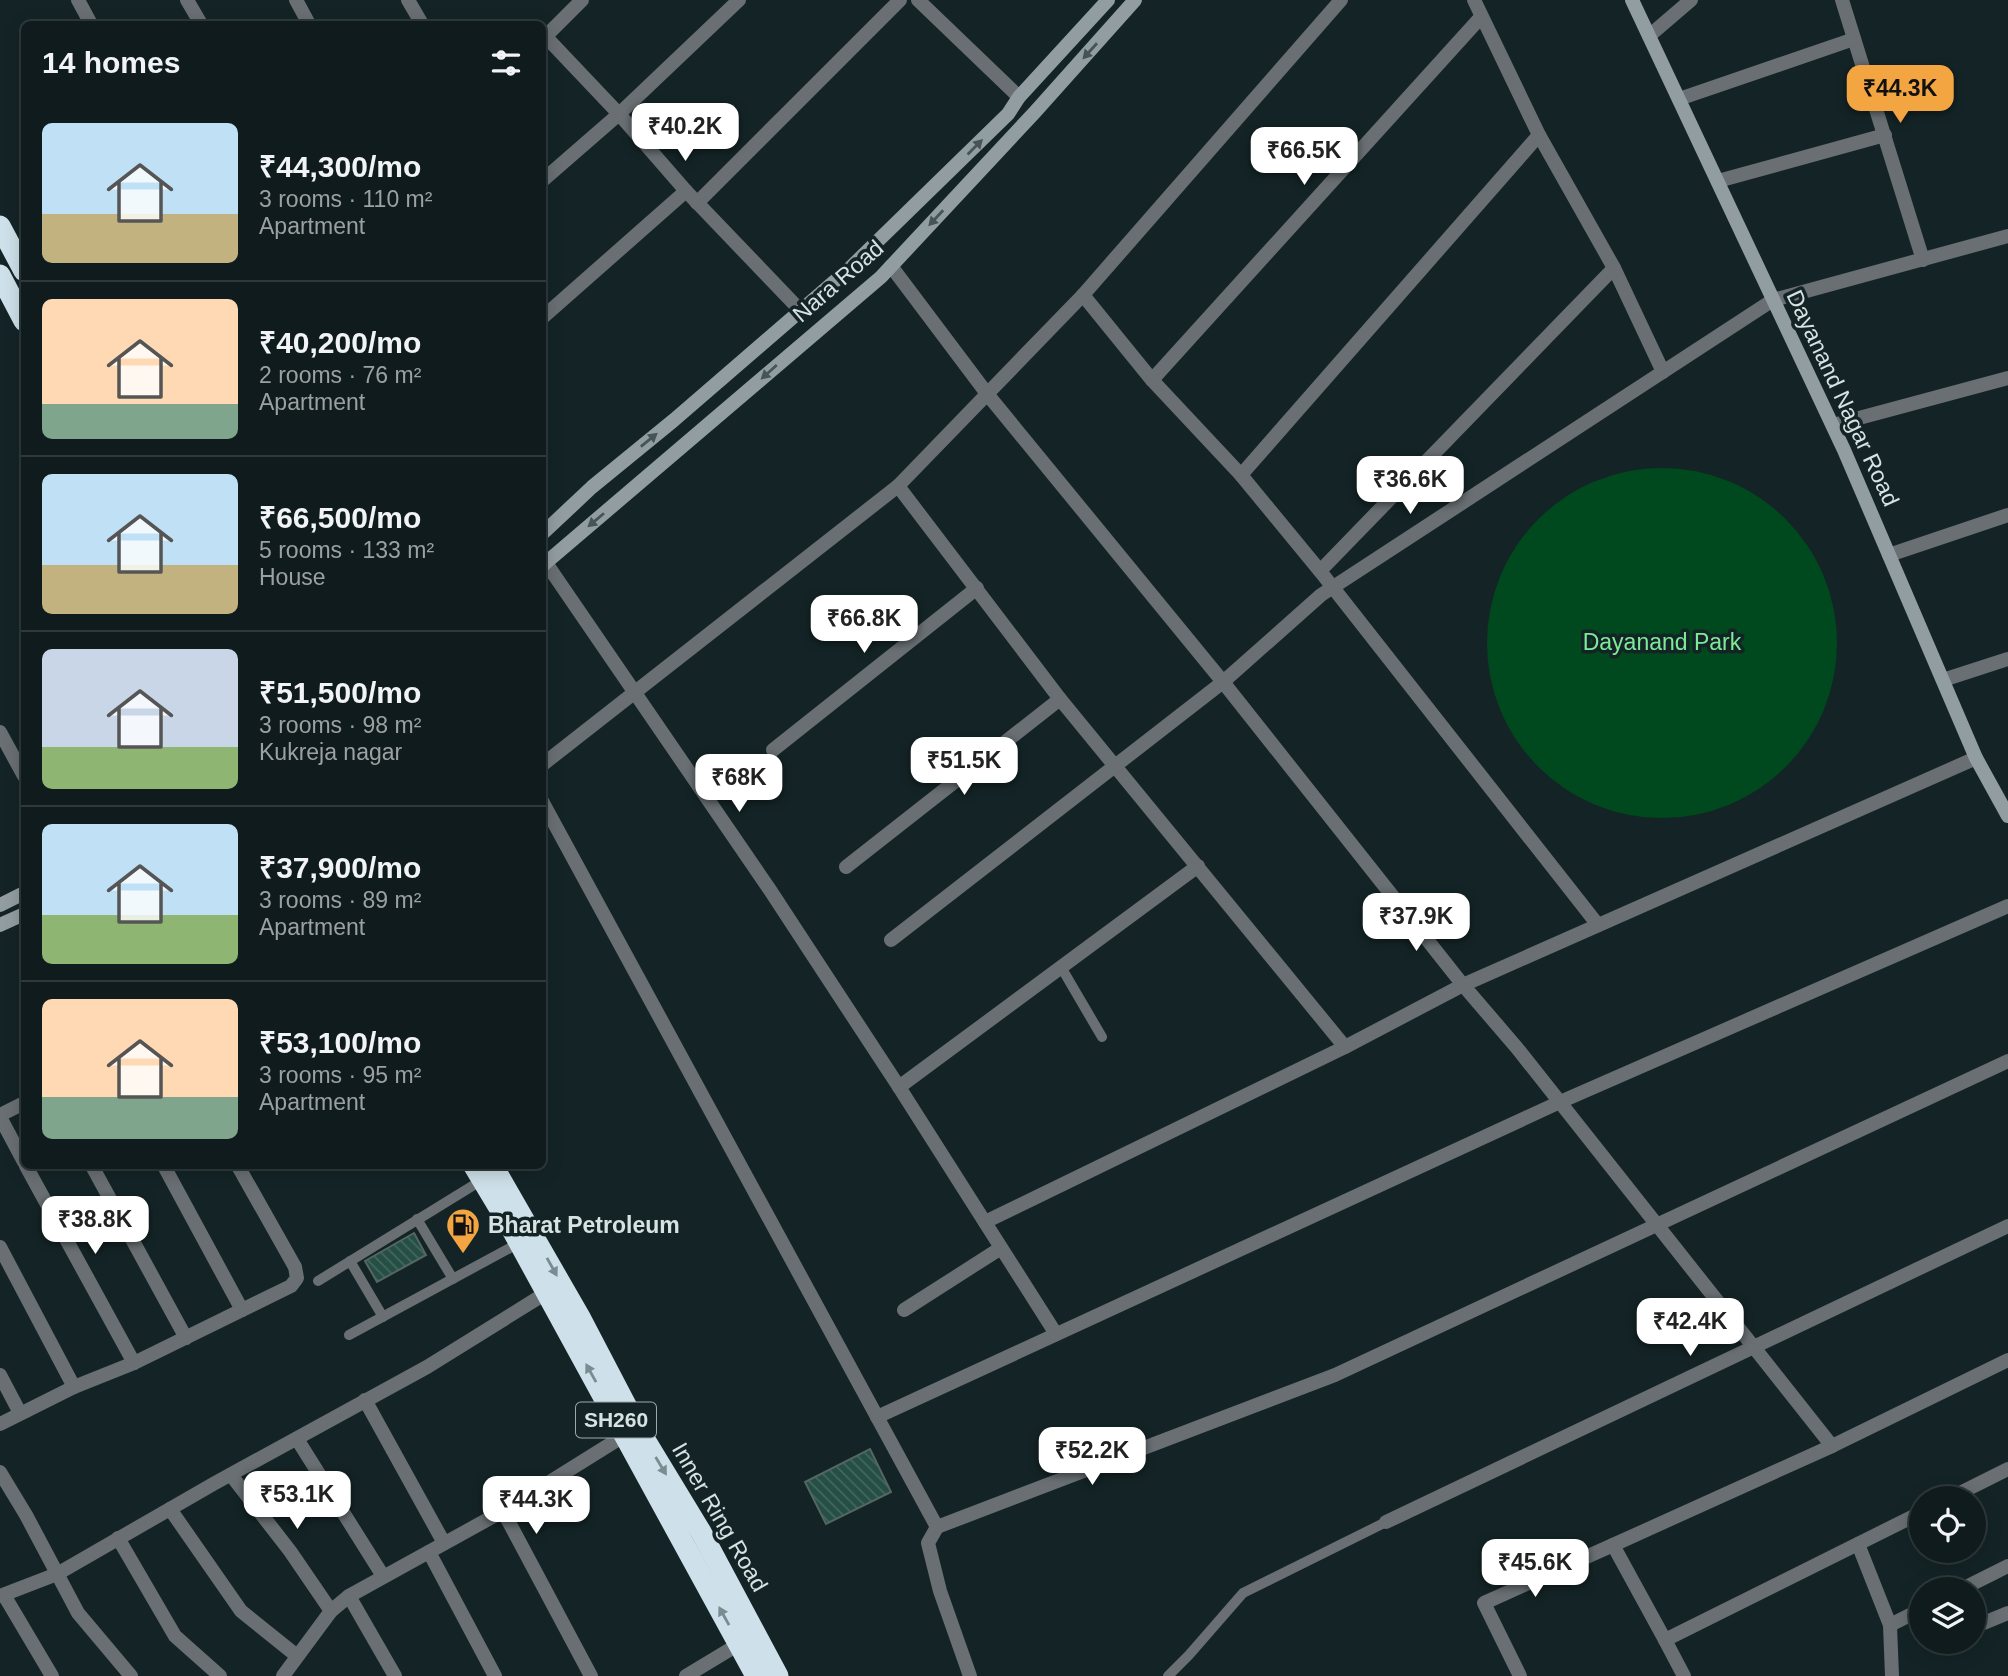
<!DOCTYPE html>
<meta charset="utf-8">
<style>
:root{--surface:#0f1b1c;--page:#1d2829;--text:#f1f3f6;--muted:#9ba1a3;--line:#2f393b;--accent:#f2a541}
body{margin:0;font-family:Arial,sans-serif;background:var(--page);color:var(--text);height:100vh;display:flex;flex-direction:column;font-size:26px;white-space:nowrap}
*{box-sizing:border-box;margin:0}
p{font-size:23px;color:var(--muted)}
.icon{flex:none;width:38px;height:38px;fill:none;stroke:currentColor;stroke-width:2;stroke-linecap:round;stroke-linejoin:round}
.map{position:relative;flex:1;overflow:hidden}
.panel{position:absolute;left:21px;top:21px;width:525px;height:1148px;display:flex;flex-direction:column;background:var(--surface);border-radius:10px;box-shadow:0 4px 18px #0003,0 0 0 2px var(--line)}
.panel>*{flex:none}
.controls{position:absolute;left:1909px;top:1486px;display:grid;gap:14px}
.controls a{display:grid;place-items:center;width:77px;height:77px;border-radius:50%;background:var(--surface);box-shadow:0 4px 18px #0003,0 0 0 2px var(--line);font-size:35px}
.price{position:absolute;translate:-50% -60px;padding:0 16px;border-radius:14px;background:#fff;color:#222;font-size:23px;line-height:46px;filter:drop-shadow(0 2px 4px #0008)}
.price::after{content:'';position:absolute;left:50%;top:42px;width:21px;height:16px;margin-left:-10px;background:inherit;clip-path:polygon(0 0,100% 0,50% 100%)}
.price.current{background:var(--accent);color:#111}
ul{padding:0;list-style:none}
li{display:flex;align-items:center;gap:21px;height:175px;padding:0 21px}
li+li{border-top:2px solid var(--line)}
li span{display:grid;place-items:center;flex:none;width:196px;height:140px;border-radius:10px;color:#555}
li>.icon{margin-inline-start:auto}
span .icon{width:84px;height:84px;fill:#fffc;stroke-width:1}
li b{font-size:30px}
h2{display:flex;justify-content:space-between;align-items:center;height:84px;padding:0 21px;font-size:30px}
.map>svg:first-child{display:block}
.green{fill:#00481d}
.building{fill:url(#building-back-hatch);stroke:#546661;stroke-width:2}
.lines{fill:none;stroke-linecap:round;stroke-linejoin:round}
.lane{stroke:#696f73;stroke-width:10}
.street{stroke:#696f73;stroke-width:14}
.secondary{stroke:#929da2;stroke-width:14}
.highway{stroke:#cee0e9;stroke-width:21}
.oneway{fill:#465458}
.oneway2{fill:#7a8b91}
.labels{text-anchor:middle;stroke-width:7;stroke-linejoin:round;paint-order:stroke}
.shield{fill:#142426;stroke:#9ca9aa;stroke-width:2}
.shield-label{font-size:21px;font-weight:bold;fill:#d7e2e3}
.street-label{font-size:23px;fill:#d7e2e3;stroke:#142426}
.park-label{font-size:23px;fill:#7cea97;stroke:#142426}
.poi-label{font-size:23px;font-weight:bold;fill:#d7e2e3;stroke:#142426;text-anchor:start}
</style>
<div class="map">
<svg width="2008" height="1676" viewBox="0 0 2008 1676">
<defs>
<pattern id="building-back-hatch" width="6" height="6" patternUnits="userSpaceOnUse" patternTransform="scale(1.75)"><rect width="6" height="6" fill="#254e45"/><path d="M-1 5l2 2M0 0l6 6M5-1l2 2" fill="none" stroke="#446760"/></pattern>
</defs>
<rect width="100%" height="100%" fill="#142426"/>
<circle class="green" cx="1662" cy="643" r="175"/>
<g class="building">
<path d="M 414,1233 L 426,1255 L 377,1282 L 365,1261 Z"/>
<path d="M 870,1449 L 891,1492 L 826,1524 L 805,1482 Z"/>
</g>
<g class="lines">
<g class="lane">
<path d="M 1061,967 L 1102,1037"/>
<path d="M 417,1219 L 453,1279"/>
<path d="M 350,1261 L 383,1317"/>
<path d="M 318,1281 L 482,1180"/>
<path d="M 349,1335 L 519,1243"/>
<path d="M 1168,1676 L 1189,1655 L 1243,1593 L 1386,1522"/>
</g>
<g class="street">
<path d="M 78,0 L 91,24"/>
<path d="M 187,0 L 201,24"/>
<path d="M 296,0 L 309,24"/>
<path d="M 408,0 L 422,24"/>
<path d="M 918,0 L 1019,97"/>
<path d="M 1341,0 L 1083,295 L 898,486 L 1060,699 L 1345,1047 L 1463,985 L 1976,758"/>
<path d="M 1474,0 L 1539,135 L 1614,268 L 1663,372"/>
<path d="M 1842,0 L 1923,260"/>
<path d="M 1649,36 L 1691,0"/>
<path d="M 546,37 L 619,114 L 686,191 L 800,310"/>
<path d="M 542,40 L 582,0"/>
<path d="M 1679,99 L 1854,39"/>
<path d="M 542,181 L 619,114 L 739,0"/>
<path d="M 1718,181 L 1885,135"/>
<path d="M 697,203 L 900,0"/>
<path d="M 891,266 L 988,395 L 1223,682 L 1463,985 L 1517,1048 L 1832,1446 L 2008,1360"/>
<path d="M 1083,295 L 1152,380 L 1241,475 L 1320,571 L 1598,925"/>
<path d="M 542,318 L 686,191"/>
<path d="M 1152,380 L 1481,17"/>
<path d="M 1833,425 L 2008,378"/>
<path d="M 1241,475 L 1539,135"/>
<path d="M 1889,555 L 2008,515"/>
<path d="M 546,563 L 770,890 L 899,1087 L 1056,1334"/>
<path d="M 1320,571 L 1614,268"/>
<path d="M 1943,680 L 2008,659"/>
<path d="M 0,732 L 24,776"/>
<path d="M 773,750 L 977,588"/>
<path d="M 542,765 L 898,486"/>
<path d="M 542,801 L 937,1527 L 1335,1375 L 2008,1061"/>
<path d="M 846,867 L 1060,699"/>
<path d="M 891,940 L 1223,682 L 1321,595 L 1773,300 L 2008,236"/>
<path d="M 899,1087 L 1198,866"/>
<path d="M 0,1115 L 24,1103"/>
<path d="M 0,1117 L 24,1162"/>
<path d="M 26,1166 L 134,1363"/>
<path d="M 92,1166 L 186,1338"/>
<path d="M 164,1166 L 242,1310"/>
<path d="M 985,1222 L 1345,1047"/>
<path d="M 0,1247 L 74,1387"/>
<path d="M 904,1310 L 1001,1248"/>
<path d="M 0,1375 L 20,1413"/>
<path d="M 365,1400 L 444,1543"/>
<path d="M 877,1417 L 1560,1102 L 2008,906"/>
<path d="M 0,1424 L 74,1387 L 134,1363 L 291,1286 L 297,1278 L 295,1267 L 238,1166"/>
<path d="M 297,1439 L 383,1576"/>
<path d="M 1832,1446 L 1613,1545 L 1665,1640 L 1922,1512"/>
<path d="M 0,1472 L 26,1515 L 78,1613 L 131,1676"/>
<path d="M 231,1475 L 290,1551 L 331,1611"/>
<path d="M 1950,1498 L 2008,1469"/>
<path d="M 170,1509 L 241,1611 L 297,1656"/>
<path d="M 1386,1522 L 2008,1226"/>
<path d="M 937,1527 L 928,1543 L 940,1591 L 970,1676"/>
<path d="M 118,1538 L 175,1636 L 220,1676"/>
<path d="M 1858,1544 L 1890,1625 L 1892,1676"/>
<path d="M 429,1552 L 495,1676"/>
<path d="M 1962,1589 L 2008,1566"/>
<path d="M 4,1595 L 52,1676"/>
<path d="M 0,1596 L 57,1574 L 215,1483 L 427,1367 L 546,1293"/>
<path d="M 349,1596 L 395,1676"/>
<path d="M 1890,1625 L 1922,1609"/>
<path d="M 1974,1627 L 2008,1613"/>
<path d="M 1665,1640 L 1684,1676"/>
<path d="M 283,1676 L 331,1611 L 349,1596 L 503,1511"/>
<path d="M 591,1676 L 503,1511 L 625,1435"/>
<path d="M 686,1676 L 739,1644"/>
<path d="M 1520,1676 L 1484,1603 L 1613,1545"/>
</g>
<g class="secondary">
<path d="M 1632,0 L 1844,450 L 1976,758 L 2008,816"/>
<path d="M 542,534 L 592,487 L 674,420 L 850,268 L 1008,114 L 1019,97 L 1108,0"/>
<path d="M 542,566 L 881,277 L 1035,112 L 1135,0"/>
<path d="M 0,905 L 24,893"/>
<path d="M 0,925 L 24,914"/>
</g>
<g class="highway">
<path d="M 0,226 L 24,271"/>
<path d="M 0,275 L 24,321"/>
<path d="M 474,1166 L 510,1226 L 756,1676"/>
<path d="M 493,1166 L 581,1319 L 639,1430 L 701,1532 L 778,1676"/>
</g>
</g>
<defs><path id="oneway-solid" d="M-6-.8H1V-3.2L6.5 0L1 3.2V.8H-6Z" transform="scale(1.75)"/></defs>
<g class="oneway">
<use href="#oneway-solid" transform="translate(1090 51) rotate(132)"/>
<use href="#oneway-solid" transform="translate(975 147) rotate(-45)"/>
<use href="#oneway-solid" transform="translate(936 218) rotate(133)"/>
<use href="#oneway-solid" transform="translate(769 372) rotate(138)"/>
<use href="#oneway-solid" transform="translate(649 440) rotate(-39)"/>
<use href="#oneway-solid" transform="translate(596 520) rotate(140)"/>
</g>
<g class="oneway2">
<use href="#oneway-solid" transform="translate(552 1267) rotate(61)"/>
<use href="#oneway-solid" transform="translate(591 1373) rotate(-119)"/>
<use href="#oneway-solid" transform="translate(661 1466) rotate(59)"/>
<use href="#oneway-solid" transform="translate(724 1616) rotate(-119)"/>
</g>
<defs>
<g id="fuel-pin" transform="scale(1.75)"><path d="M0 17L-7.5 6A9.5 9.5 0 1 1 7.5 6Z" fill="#f2a541" stroke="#142426"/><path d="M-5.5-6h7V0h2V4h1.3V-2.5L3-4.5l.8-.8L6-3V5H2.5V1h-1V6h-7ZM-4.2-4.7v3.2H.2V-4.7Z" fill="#111"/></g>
</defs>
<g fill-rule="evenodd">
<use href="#fuel-pin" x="463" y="1225"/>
</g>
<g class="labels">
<rect class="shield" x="576" y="1402.5" width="80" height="35" rx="5"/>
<g class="shield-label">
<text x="616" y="1427">SH260</text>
</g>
<g class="street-label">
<text transform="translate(838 281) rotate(-41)" y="8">Nara Road</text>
<text transform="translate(1843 398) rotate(65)" y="8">Dayanand Nagar Road</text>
<text transform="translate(720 1517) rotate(60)" y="8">Inner Ring Road</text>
</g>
<g class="park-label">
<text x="1662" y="650">Dayanand Park</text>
</g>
<g class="poi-label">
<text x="488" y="1233">Bharat Petroleum</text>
</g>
</g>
</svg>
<div class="controls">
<a><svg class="icon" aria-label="locate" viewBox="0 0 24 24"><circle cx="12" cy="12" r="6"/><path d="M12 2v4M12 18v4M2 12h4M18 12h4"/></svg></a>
<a><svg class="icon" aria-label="layers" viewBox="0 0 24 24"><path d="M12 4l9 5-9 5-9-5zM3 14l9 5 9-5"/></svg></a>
</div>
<b class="price current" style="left:1900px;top:125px">₹44.3K</b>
<b class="price" style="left:685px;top:163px">₹40.2K</b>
<b class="price" style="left:1304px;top:187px">₹66.5K</b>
<b class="price" style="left:1410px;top:516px">₹36.6K</b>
<b class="price" style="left:864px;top:655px">₹66.8K</b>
<b class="price" style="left:964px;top:797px">₹51.5K</b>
<b class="price" style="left:739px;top:814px">₹68K</b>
<b class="price" style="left:1416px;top:953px">₹37.9K</b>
<b class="price" style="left:95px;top:1256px">₹38.8K</b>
<b class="price" style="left:1690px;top:1358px">₹42.4K</b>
<b class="price" style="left:1092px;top:1487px">₹52.2K</b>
<b class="price" style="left:297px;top:1531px">₹53.1K</b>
<b class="price" style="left:536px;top:1536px">₹44.3K</b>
<b class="price" style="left:1535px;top:1599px">₹45.6K</b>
<section class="panel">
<h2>14 homes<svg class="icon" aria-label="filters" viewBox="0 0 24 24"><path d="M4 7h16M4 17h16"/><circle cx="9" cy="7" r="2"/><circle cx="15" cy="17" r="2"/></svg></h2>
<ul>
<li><span style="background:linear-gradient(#bfe0f5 65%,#c2b280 0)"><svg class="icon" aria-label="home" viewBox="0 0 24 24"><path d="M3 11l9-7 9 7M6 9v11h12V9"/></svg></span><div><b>₹44,300/mo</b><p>3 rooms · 110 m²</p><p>Apartment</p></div></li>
<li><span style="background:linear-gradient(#ffd9b3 75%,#7fa58c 0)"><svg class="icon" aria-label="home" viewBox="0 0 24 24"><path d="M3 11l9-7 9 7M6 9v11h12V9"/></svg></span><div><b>₹40,200/mo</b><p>2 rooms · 76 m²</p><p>Apartment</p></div></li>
<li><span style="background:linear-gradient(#bfe0f5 65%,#c2b280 0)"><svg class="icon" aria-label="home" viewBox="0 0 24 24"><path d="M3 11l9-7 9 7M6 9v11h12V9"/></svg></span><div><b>₹66,500/mo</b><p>5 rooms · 133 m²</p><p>House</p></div></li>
<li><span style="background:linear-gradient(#c9d6e8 70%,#8fb573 0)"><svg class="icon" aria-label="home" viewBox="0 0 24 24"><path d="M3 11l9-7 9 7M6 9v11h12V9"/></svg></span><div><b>₹51,500/mo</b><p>3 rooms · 98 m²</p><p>Kukreja nagar</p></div></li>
<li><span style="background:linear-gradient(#bfe0f5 65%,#8fb573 0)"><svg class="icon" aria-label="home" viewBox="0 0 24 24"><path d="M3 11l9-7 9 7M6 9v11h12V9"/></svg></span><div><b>₹37,900/mo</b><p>3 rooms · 89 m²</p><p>Apartment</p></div></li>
<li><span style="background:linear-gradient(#ffd9b3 70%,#7fa58c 0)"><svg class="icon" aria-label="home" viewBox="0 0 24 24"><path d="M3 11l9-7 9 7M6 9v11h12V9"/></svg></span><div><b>₹53,100/mo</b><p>3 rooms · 95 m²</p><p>Apartment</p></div></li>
</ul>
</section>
</div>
